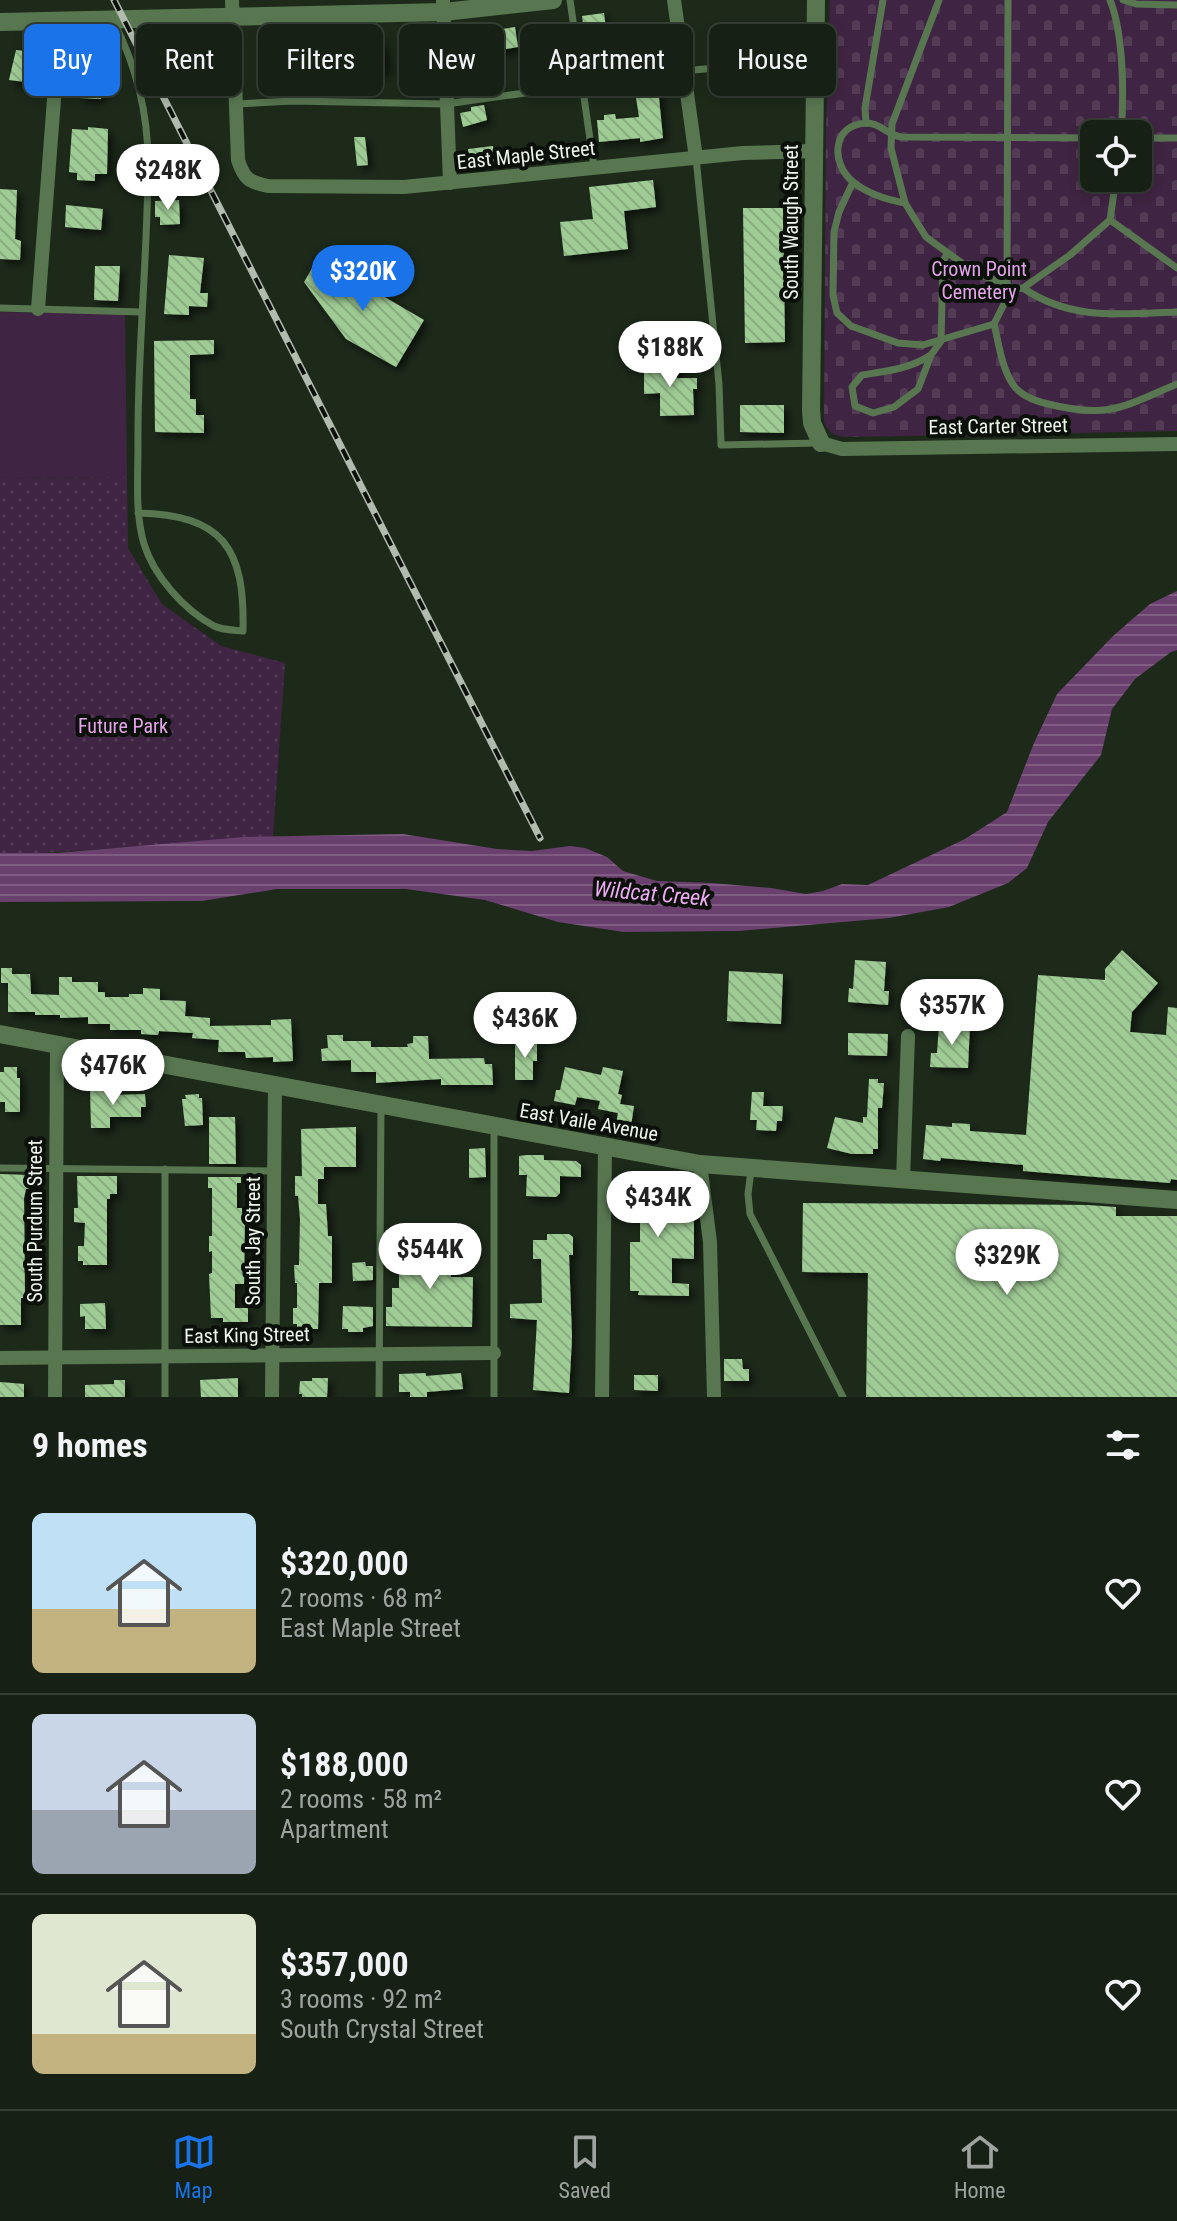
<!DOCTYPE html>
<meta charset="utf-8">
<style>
:root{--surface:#162014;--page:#1f281d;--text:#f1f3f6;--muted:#9ea3a0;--line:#353e34;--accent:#1a73e8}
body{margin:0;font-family:"Roboto Condensed",sans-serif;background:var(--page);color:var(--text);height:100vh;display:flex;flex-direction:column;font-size:30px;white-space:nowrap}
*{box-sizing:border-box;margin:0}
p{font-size:26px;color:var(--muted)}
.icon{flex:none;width:44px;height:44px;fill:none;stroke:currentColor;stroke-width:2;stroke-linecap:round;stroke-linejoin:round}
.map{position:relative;height:1397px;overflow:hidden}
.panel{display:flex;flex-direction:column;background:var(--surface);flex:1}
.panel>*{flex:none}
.hud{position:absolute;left:24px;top:24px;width:1130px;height:72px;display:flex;gap:16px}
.tools{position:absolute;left:1080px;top:120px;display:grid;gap:16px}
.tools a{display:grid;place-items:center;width:72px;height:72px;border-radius:12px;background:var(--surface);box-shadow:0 4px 12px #0003,0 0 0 2px var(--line);font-size:40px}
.price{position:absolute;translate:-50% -68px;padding:0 18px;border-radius:28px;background:#fff;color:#222;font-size:26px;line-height:52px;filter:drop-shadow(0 2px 4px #0008)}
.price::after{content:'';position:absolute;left:50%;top:48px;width:24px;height:18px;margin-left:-12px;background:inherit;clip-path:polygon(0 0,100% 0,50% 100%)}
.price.current{background:var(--accent);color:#fff}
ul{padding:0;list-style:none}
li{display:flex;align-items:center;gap:24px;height:200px;padding:0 32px}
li+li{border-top:2px solid var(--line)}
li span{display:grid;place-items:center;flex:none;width:224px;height:160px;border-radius:12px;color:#555}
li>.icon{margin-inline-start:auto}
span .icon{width:96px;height:96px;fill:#fffc;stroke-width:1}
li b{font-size:34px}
h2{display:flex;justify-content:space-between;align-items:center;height:96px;padding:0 32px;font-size:34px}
.tag{padding:0 28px;border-radius:12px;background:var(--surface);box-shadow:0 4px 12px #0003,0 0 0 2px var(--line);font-size:28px;line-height:72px}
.tag.current{background:var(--accent);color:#fff}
.menu{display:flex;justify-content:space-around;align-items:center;height:112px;border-top:2px solid var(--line);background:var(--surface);font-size:22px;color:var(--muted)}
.menu a{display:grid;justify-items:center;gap:4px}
.menu .current{color:var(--accent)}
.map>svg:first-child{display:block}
.green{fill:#402443}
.cemetery{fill:url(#cemetery-stones);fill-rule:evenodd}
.park{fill:url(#park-dots)}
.water{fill:url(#water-rules)}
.building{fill:url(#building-back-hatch);filter:url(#shadow)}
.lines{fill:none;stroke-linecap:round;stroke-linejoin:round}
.service{stroke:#587751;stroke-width:7}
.minor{stroke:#587751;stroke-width:14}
.tertiary{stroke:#587751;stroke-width:18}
.rail-casing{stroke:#b1bbae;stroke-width:7}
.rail{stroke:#0b100a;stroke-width:4;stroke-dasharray:12;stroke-linecap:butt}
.labels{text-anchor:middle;stroke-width:8;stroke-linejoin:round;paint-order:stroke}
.street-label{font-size:20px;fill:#edf6eb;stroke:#0b100a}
.park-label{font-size:20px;fill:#e4a3ea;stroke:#0b100a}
.water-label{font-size:22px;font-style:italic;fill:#eeacf4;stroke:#0b100a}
</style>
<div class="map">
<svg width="1177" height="1397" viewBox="0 0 1177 1397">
<defs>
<pattern id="cemetery-stones" width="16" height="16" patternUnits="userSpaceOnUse" patternTransform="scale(2)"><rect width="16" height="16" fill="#402443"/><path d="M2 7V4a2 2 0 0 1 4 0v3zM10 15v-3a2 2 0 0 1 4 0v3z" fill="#533a55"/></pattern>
<pattern id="park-dots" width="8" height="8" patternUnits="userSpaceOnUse" patternTransform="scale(2)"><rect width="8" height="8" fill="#402443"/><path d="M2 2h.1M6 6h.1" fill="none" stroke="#533a55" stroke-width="1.8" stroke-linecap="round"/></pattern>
<pattern id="water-rules" width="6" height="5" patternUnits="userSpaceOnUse" patternTransform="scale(2)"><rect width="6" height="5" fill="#6a406e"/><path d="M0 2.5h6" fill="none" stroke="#805c83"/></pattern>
<pattern id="building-back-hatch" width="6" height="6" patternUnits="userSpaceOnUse" patternTransform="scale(2)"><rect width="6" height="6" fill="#9fcc95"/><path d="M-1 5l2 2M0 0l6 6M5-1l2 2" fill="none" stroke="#89ac81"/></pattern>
<filter id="shadow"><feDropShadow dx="4.5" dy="4.5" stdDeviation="4" flood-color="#0009"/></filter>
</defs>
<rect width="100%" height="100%" fill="#1d2a1a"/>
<path class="green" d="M 0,312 L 125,314 L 127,477 L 0,478 Z"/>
<path class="cemetery" d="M 830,0 L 1177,0 L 1177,431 L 846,437 C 834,436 829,433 824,422 L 826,131 ZM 1094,134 L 1138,134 L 1138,178 L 1094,178 Z"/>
<path class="park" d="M 127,477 L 128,548 L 162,604 L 221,646 L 285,663 L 273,837 L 0,856 L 0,478 Z"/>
<path class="water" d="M 1177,591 L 1177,650 L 1171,652 L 1135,679 L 1112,709 L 1101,755 L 1048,822 L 1027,868 L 1008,883 L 949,907 L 889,918 L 739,931 L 624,932 L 558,922 L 485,900 L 406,889 L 277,889 L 202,901 L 0,902 L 0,853 L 57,853 L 244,837 L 403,834 L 497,849 L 532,851 L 570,846 L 585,848 L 607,857 L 623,871 L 657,881 L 712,883 L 771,888 L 806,894 L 823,891 L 842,884 L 868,885 L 965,839 L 1007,812 L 1034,743 L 1057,694 L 1113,636 L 1150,604 Z"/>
<g class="building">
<path d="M 604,13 L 608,46 L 586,49 L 582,16 Z"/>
<path d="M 515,27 L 518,47 L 488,52 L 493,91 L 469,94 L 468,89 L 458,90 L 454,33 L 482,29 L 483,32 Z"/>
<path d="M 412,36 L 426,36 L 427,63 L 409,64 L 408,44 L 412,44 Z"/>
<path d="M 204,37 L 205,60 L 177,61 L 177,38 Z"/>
<path d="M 380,37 L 381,45 L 384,45 L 385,72 L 366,73 L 366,80 L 353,81 L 353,74 L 346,74 L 345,47 L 349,46 L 348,38 Z"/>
<path d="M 307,39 L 309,67 L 291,69 L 289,40 Z"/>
<path d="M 16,50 L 33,52 L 31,70 L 36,70 L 34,83 L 9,80 Z"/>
<path d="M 81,74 L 102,74 L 101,99 L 80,98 Z"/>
<path d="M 658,88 L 663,138 L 640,142 L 640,138 L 599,142 L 597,120 L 604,120 L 604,115 L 615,114 L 616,119 L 639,117 L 635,91 Z"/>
<path d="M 484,105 L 487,120 L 463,127 L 460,113 L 471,111 L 471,107 Z"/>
<path d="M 88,127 L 108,129 L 107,174 L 95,174 L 95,181 L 77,180 L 77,173 L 69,172 L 72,129 L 88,130 Z"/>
<path d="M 354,137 L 365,137 L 368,165 L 357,166 Z"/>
<path d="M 493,146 L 495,162 L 469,165 L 468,149 Z"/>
<path d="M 653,180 L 656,207 L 624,211 L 628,249 L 564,256 L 560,222 L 593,219 L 589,187 Z"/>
<path d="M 0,189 L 17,190 L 15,239 L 21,241 L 20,260 L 0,259 Z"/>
<path d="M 179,200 L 180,224 L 160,225 L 160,217 L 155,217 L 155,201 Z"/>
<path d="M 66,205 L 103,209 L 101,230 L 65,227 Z"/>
<path d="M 743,208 L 783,208 L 785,342 L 745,343 Z"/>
<path d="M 169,255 L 204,258 L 200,293 L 208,293 L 207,307 L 189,306 L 189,315 L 164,314 Z"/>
<path d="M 318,258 L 424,320 L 396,367 L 346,339 L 304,282 Z"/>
<path d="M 95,266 L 120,266 L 118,301 L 94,300 Z"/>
<path d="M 214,340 L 214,354 L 190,355 L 190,399 L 196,399 L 196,415 L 204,415 L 204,433 L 155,432 L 154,341 Z"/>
<path d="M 677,362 L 677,378 L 697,378 L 697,389 L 693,389 L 694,415 L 660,416 L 660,393 L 644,394 L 644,363 Z"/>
<path d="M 740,405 L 784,405 L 784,433 L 740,432 Z"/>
<path d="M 1122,950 L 1158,983 L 1132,1012 L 1130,1032 L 1166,1035 L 1168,1007 L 1177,1008 L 1177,1180 L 1171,1179 L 1170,1183 L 1023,1171 L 1023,1165 L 941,1158 L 940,1161 L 923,1159 L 926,1125 L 952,1127 L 952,1123 L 970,1124 L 970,1131 L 1026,1135 L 1038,975 L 1105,980 L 1105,969 Z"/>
<path d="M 855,960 L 886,962 L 884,991 L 889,991 L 888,1005 L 848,1002 L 849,988 L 853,989 Z"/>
<path d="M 1,968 L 12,968 L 12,974 L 30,974 L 31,994 L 59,995 L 59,977 L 72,977 L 72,982 L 98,982 L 98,992 L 105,992 L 105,997 L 129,997 L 129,994 L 143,994 L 143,988 L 160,989 L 160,1000 L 186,1001 L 185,1016 L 210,1018 L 210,1026 L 271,1025 L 271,1020 L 291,1019 L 293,1061 L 273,1062 L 273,1057 L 246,1058 L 245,1052 L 218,1052 L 219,1040 L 192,1038 L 193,1033 L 159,1031 L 158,1035 L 141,1034 L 141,1030 L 110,1030 L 110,1024 L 88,1024 L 88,1017 L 60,1018 L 60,1015 L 35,1015 L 35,1012 L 8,1012 L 8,983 L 1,983 Z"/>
<path d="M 729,971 L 783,974 L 781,1024 L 727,1021 Z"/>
<path d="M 956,1023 L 970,1024 L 968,1068 L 930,1067 L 931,1053 L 937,1053 L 939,1025 L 956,1026 Z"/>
<path d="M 848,1033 L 888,1034 L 887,1056 L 848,1055 Z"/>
<path d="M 327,1035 L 343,1035 L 343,1041 L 371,1041 L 371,1047 L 408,1047 L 407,1044 L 413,1043 L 413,1036 L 428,1036 L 429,1059 L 484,1058 L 485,1064 L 492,1064 L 493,1085 L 441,1085 L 441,1079 L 376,1083 L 376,1072 L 351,1072 L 351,1060 L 322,1061 L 321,1049 L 328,1048 Z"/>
<path d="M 515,1042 L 537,1042 L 537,1061 L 533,1061 L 533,1080 L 515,1080 Z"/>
<path d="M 4,1067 L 17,1067 L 17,1078 L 20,1078 L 20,1112 L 5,1112 L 5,1102 L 0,1102 L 0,1072 L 4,1072 Z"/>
<path d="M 565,1067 L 601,1075 L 603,1067 L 623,1071 L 618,1094 L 622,1095 L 620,1104 L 634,1106 L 630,1132 L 615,1130 L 618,1113 L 598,1109 L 600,1101 L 577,1097 L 575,1105 L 554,1101 L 556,1090 L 560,1090 Z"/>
<path d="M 869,1079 L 878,1079 L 878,1083 L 884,1083 L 882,1108 L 878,1108 L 878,1149 L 873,1149 L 873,1154 L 852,1154 L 827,1148 L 835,1117 L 863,1123 L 863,1117 L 867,1117 Z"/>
<path d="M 90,1088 L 109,1088 L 109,1095 L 145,1094 L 146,1107 L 141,1107 L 141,1117 L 110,1117 L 110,1128 L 91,1128 Z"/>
<path d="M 752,1092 L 764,1092 L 763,1106 L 783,1106 L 782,1121 L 777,1121 L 776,1131 L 756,1130 L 757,1120 L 750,1120 Z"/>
<path d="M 199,1094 L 199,1098 L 202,1098 L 203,1125 L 185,1126 L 182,1099 L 186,1099 L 185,1095 Z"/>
<path d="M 209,1117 L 235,1117 L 236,1164 L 209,1164 Z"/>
<path d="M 356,1127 L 356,1167 L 324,1167 L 324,1179 L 318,1179 L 318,1204 L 326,1204 L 328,1236 L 332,1236 L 332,1283 L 319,1283 L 318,1329 L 297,1329 L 297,1324 L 293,1324 L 293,1308 L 297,1308 L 297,1283 L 295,1283 L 294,1265 L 299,1265 L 300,1219 L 298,1196 L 295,1196 L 295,1176 L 302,1176 L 301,1129 Z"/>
<path d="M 485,1148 L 486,1177 L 469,1178 L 469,1149 Z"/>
<path d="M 527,1155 L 544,1155 L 544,1160 L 576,1161 L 581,1165 L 581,1177 L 560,1176 L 560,1193 L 556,1197 L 526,1196 L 527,1175 L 519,1175 L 519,1156 Z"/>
<path d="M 0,1174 L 30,1175 L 30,1189 L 26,1189 L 24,1198 L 25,1298 L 21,1298 L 21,1325 L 0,1325 Z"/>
<path d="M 622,1175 L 655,1175 L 654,1201 L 694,1202 L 694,1259 L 672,1258 L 672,1283 L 689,1284 L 689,1296 L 638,1295 L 639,1291 L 630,1291 L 630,1242 L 640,1242 L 640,1199 L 621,1199 Z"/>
<path d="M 77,1176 L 117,1176 L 117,1194 L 110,1194 L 110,1199 L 107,1199 L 107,1265 L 83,1265 L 83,1261 L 78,1261 L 78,1246 L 84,1246 L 85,1223 L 74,1222 L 74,1208 L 78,1208 Z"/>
<path d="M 208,1177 L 241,1177 L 241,1183 L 237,1183 L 237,1208 L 242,1208 L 242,1213 L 245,1213 L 244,1284 L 235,1284 L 235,1308 L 248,1308 L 248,1322 L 223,1322 L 223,1318 L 211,1318 L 209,1274 L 212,1273 L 212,1251 L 209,1252 L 209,1236 L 212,1236 L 212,1188 L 208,1188 Z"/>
<path d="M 803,1203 L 1087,1205 L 1116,1207 L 1116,1216 L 1177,1216 L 1177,1397 L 866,1397 L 868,1273 L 802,1272 Z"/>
<path d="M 547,1234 L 569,1234 L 573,1237 L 573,1255 L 569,1255 L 572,1338 L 569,1393 L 533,1390 L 537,1320 L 510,1318 L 510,1304 L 542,1303 L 541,1259 L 533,1259 L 533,1240 L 547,1240 Z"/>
<path d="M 434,1242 L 451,1242 L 451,1277 L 473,1277 L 472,1327 L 386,1326 L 386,1307 L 392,1307 L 392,1288 L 399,1288 L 399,1248 L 430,1248 L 430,1243 Z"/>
<path d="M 365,1262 L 366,1266 L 373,1266 L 373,1280 L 353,1281 L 352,1263 Z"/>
<path d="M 105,1303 L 106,1329 L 85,1329 L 85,1316 L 80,1317 L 80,1304 Z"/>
<path d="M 343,1306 L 373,1307 L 373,1326 L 363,1328 L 363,1332 L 348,1332 L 348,1329 L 342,1329 Z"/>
<path d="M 724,1359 L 742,1359 L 743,1369 L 749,1369 L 749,1381 L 724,1381 Z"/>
<path d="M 426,1373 L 426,1376 L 461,1373 L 463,1389 L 427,1392 L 427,1397 L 410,1397 L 410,1392 L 399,1392 L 399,1374 Z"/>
<path d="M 634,1375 L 658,1375 L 658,1391 L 634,1390 Z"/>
<path d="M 238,1378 L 238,1397 L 201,1397 L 200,1380 Z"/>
<path d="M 312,1378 L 328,1378 L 327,1397 L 302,1397 L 302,1394 L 299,1394 L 300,1381 L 312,1381 Z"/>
<path d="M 114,1380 L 125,1380 L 125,1397 L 85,1397 L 85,1385 L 114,1384 Z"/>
<path d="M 0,1382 L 24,1384 L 24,1397 L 0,1397 Z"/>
</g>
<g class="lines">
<g class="service">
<path d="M 570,0 L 594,167"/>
<path d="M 939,0 L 892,124 L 891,148 L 905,203 L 926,237 L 977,274 L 1007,284 L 1011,290"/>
<path d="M 1110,0 C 1124,35 1124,97 1121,134"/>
<path d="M 1123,0 L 1136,4 L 1177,5"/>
<path d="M 114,22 C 136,66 148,111 148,162 C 148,257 137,352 138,447 C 138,479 135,513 144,544 C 154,576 184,610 214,626 C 222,630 234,630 243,631 C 245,548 223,515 138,513"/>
<path d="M 237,104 L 293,101 L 446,104 L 683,71 L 813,59"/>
<path d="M 866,123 L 865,108 L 883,0"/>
<path d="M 1138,138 L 1177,138"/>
<path d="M 696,158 L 719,384 L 721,445 L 818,443"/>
<path d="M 853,182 L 839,212 L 834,232 L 833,295 L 837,313 L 851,326 L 898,343 L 923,345 L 994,324 L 1011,290 L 1023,288 C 1071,321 1121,314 1177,312"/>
<path d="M 905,203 C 888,200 867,193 853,182 C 830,163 832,124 867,123 C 880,123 888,135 901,137 L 1094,138"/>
<path d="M 1110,220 L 1177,268"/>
<path d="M 1007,284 L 1008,0"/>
<path d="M 1023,288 L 1070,255 L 1110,220 L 1116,178"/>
<path d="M 0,308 L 141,312"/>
<path d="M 994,324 C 999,344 1001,365 1012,383 C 1019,395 1035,401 1048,404 C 1108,419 1123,407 1177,384"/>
<path d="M 931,355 L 918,389 L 894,407 L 873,413 L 855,406 L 852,387 L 862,375 C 888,371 909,369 931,355 Z"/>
<path d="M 931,355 L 941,341 L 943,261 L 947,254"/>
<path d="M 0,1168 L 273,1171"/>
<path d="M 165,1169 L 165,1397"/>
<path d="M 751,1170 L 748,1194 L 750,1214 L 843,1397"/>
<path d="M 379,1397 L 381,1106"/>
<path d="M 494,1397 L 494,1128"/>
</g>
<g class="minor">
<path d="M 232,0 L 238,160 C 244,179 249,182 268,186 L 404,187 L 743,153 L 814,151"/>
<path d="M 443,0 L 450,183"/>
<path d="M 674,0 L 696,158"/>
<path d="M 38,309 L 60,21"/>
<path d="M 821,443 L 842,449 L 1177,444"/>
<path d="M 700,1164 L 710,1242 L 714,1397"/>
<path d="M 903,1180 L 908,1036"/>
<path d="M 0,1358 L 494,1353"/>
<path d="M 55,1397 L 57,1045"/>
<path d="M 272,1397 L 275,1086"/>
<path d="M 602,1397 L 605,1148"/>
</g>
<g class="tertiary">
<path d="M 816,0 L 811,410 L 812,423 L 821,443"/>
<path d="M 0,22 L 444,12 L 553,0"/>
<path d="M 0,1034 L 700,1164 L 1177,1200"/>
</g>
<g class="rail-casing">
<path id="rail" d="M 114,0 L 540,838"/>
</g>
<use href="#rail" class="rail"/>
</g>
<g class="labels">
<g class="street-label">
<text transform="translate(526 155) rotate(-6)" y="7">East Maple Street</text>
<text transform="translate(791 222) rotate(-90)" y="7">South Waugh Street</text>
<text transform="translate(998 426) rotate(-1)" y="7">East Carter Street</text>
<text transform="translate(589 1122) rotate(10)" y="7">East Vaile Avenue</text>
<text transform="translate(35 1221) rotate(-90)" y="7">South Purdum Street</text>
<text transform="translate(253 1241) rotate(-90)" y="7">South Jay Street</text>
<text transform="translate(247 1335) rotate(-1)" y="7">East King Street</text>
</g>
<g class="park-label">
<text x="979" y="276">Crown Point<tspan x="979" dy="23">Cemetery</tspan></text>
<text x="123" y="733">Future Park</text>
</g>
<g class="water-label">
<text transform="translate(652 893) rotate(5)" y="8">Wildcat Creek</text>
</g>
</g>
</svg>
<div class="tools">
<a><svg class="icon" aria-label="locate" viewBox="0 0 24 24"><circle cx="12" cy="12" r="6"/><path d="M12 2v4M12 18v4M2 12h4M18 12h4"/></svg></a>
</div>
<b class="price" style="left:168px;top:212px">$248K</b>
<b class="price current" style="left:363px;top:313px">$320K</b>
<b class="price" style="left:670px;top:389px">$188K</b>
<b class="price" style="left:952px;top:1047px">$357K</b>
<b class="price" style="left:525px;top:1060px">$436K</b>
<b class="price" style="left:113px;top:1107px">$476K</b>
<b class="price" style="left:658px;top:1239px">$434K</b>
<b class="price" style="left:430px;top:1291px">$544K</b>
<b class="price" style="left:1007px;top:1297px">$329K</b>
<div class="hud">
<a class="tag current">Buy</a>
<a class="tag">Rent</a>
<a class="tag">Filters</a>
<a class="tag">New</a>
<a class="tag">Apartment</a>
<a class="tag">House</a>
</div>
</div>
<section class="panel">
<h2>9 homes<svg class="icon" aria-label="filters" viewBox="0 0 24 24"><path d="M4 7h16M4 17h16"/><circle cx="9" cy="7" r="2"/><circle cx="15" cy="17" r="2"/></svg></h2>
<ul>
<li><span style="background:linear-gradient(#bfe0f5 60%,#c2b280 0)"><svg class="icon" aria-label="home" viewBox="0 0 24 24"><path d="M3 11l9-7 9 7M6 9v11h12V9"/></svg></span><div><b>$320,000</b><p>2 rooms · 68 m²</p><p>East Maple Street</p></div><svg class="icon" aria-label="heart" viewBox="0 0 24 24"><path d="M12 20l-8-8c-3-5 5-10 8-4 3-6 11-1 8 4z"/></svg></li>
<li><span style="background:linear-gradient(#c9d6e8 60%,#9aa5b1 0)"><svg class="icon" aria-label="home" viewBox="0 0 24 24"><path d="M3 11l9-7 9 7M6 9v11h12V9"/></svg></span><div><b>$188,000</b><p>2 rooms · 58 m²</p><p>Apartment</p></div><svg class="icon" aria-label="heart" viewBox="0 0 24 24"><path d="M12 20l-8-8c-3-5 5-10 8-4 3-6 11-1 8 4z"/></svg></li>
<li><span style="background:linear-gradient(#dfe7d0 75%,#c2b280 0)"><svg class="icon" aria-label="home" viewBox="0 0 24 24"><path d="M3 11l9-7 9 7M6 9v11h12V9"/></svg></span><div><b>$357,000</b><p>3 rooms · 92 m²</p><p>South Crystal Street</p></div><svg class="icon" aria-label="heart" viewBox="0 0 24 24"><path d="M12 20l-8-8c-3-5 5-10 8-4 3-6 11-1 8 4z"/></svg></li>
</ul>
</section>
<nav class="menu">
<a class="current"><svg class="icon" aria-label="map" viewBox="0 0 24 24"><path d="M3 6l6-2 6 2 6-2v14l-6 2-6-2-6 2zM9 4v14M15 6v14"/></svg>Map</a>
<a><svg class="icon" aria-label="saved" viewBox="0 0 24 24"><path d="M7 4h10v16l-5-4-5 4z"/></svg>Saved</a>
<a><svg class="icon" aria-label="home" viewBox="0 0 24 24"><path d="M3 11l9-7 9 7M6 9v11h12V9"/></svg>Home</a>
</nav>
